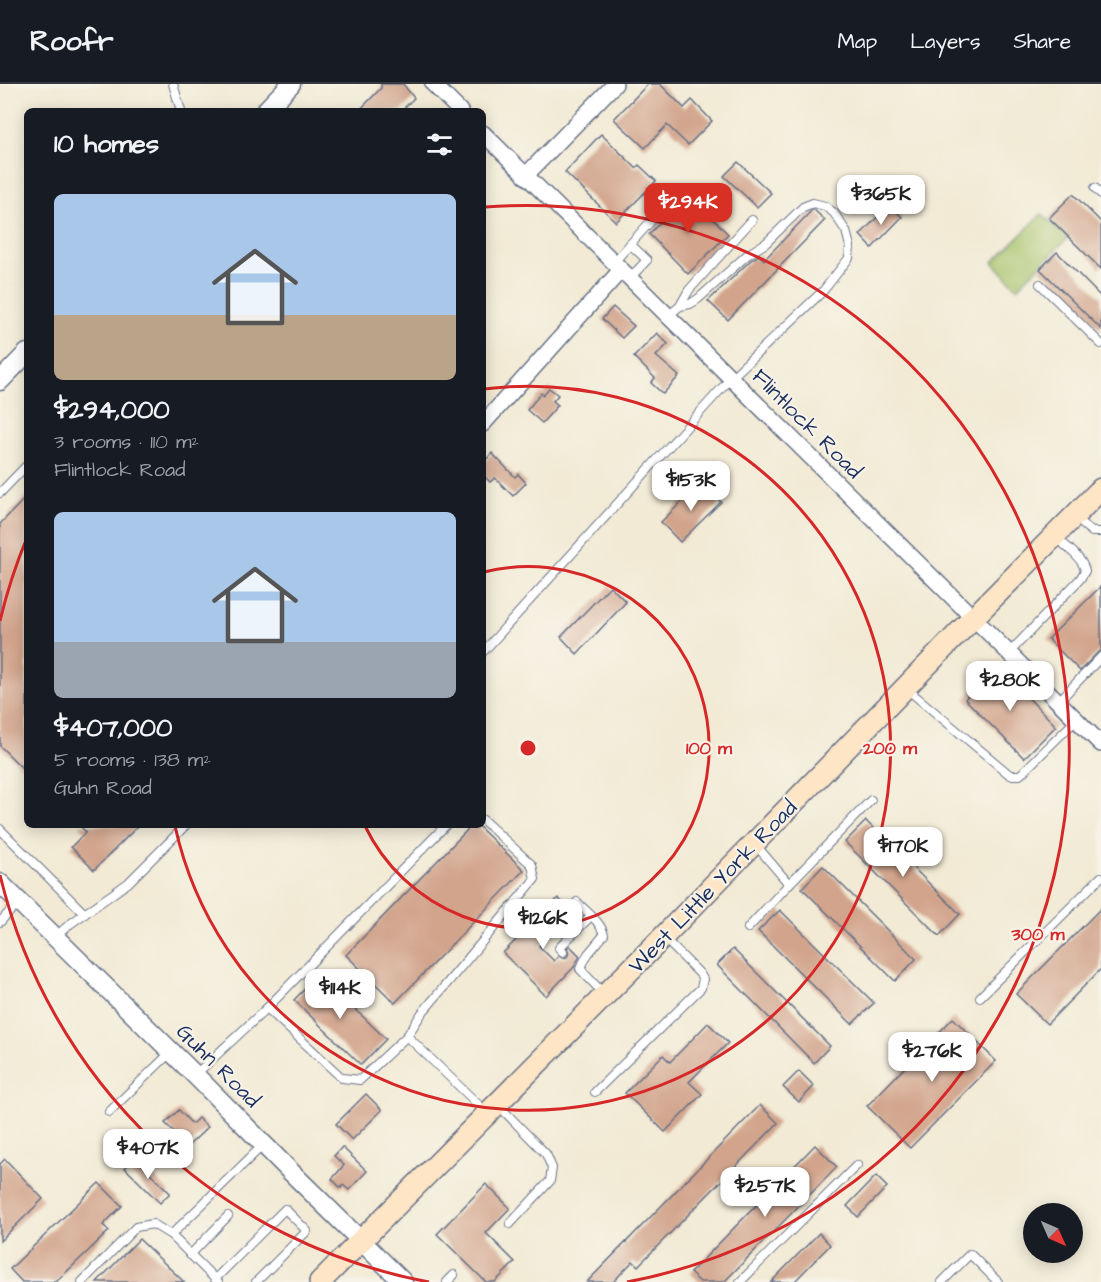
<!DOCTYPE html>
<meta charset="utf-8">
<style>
:root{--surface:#171b24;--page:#20242c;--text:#f1f3f6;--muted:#9ea1a6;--line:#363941;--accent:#d93025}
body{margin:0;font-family:"Architects Daughter",sans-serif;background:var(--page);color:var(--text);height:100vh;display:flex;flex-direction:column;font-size:22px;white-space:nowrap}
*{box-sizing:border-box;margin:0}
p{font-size:20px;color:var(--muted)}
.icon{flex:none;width:33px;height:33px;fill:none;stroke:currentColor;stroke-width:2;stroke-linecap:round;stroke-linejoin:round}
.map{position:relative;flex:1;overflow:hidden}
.drawer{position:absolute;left:24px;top:24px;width:462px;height:720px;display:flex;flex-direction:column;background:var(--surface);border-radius:9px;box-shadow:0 3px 15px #0003}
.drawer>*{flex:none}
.needle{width:39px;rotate:135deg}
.fabs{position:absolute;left:1023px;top:1119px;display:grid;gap:12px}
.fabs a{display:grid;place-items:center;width:60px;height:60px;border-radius:50%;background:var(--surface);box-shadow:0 3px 15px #0003;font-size:30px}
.price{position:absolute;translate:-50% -51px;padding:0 14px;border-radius:12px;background:#fff;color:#222;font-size:20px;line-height:39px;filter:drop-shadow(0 2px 3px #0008)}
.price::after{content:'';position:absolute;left:50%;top:36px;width:18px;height:14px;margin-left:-9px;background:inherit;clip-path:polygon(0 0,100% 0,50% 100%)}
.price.active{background:var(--accent);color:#fff}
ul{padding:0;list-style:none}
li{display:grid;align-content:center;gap:12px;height:318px;padding:0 30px}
li span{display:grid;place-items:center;height:186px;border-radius:9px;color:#555}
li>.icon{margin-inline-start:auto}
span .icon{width:108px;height:108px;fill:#fffc;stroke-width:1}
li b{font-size:26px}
h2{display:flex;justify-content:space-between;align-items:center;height:72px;padding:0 30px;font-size:26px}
header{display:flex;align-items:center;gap:36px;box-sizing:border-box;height:84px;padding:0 30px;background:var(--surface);border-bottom:2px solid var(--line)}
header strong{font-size:28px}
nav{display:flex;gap:33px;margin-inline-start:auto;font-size:21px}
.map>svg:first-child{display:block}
.green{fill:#a6c269;stroke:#607864;stroke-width:1.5}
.building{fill:#d2a48c}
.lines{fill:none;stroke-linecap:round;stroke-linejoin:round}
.service-casing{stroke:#667087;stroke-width:10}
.minor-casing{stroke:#667087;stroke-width:18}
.tertiary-casing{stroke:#667087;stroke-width:21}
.secondary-casing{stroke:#667087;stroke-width:24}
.service{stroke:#fff;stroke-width:8}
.minor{stroke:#fff;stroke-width:15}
.tertiary{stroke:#fff;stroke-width:18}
.secondary{stroke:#fde5c5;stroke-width:21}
.ring{fill:none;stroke:#d62828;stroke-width:3}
.labels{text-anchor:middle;stroke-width:4.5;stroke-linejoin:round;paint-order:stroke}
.street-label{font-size:22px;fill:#1b2f5e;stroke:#f7f3e8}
.centre{fill:#d62828;stroke:#f7f3e8;stroke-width:3}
.ring-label{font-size:18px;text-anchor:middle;font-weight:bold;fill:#d62828;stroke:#f7f3e8;stroke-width:4.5;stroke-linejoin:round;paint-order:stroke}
</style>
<header>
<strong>Roofr</strong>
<nav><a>Map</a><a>Layers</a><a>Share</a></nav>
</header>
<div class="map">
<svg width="1101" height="1198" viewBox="0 0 1101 1198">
<rect width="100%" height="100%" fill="#f7f3e8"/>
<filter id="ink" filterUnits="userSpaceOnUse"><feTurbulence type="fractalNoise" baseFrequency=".0167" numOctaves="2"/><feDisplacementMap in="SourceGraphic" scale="12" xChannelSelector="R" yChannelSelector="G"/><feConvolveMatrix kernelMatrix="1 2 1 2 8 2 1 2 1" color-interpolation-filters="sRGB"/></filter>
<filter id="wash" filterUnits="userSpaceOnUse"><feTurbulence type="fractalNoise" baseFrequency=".008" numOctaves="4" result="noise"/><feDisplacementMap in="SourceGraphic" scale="24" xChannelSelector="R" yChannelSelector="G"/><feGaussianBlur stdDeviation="1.35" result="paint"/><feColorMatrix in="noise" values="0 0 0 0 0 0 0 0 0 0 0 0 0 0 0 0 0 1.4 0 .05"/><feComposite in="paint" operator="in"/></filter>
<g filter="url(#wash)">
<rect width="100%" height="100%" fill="#f2ead4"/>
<path class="green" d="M 1042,130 L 1068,154 L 1017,204 L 993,178 Z"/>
<g id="blocks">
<g class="building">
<path d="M 381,0 L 403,0 L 414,14 L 401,27 L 359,27 L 381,4 Z"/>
<path d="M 648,0 L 660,0 L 684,24 L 692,16 L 712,37 L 688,61 L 667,41 L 645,64 L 614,35 Z"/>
<path d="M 601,50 L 636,84 L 639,81 L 656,97 L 616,138 L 565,88 Z"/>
<path d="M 738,78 L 771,109 L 757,123 L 724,92 Z"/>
<path d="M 688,110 L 728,150 L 688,190 L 649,150 Z"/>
<path d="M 1073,110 L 1101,138 L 1101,185 L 1049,134 Z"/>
<path d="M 889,121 L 902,133 L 872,164 L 860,151 Z"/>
<path d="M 813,125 L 825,136 L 728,236 L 708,217 L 751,176 L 759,171 L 764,176 Z"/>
<path d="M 1057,168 L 1101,213 L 1101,245 L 1040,185 Z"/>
<path d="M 613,223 L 634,242 L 622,254 L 602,235 Z"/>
<path d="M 657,249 L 668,260 L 656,272 L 679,292 L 663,310 L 651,299 L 655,294 L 634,273 Z"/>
<path d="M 549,304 L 558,311 L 553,317 L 558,321 L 542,339 L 527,326 L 541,309 L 543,311 Z"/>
<path d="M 492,369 L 515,393 L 518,390 L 526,399 L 513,412 L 495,394 L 490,398 L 483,391 L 483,379 Z"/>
<path d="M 702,398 L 721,418 L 680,458 L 661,438 Z"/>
<path d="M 27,412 L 27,689 L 0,662 L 0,440 Z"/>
<path d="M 610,502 L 626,518 L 577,570 L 561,553 Z"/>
<path d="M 1101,502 L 1101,567 L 1097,569 L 1080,587 L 1048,555 Z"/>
<path d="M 997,582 L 1056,642 L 1024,674 L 965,615 Z"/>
<path d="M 866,737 L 960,830 L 939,852 L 845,758 Z"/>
<path d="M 79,741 L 139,741 L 94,786 L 71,763 L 86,748 Z"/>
<path d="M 472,741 L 477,741 L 524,786 L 395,919 L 346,871 Z"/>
<path d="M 823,782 L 916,875 L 895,897 L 802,804 Z"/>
<path d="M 558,814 L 577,833 L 570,841 L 565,836 L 539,862 L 554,877 L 559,872 L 562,874 L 567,873 L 569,869 L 567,864 L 570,862 L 580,872 L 574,883 L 546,912 L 503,869 Z"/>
<path d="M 1101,824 L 1101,885 L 1047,940 L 1016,910 Z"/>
<path d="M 780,826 L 874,919 L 852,940 L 758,847 Z"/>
<path d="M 733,865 L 830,962 L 814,979 L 717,881 Z"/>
<path d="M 319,890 L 386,955 L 361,981 L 294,916 Z"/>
<path d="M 953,934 L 996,977 L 910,1064 L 867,1022 Z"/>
<path d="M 708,939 L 728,959 L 689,998 L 702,1010 L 665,1048 L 625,1009 L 663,971 L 670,978 Z"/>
<path d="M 799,987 L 814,1002 L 799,1018 L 783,1003 Z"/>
<path d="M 366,1010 L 382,1026 L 352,1056 L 336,1040 Z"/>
<path d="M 760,1021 L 778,1039 L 740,1078 L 638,1182 L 633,1177 L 613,1198 L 587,1198 Z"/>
<path d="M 179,1026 L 192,1040 L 198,1034 L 208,1043 L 188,1062 L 165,1039 Z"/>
<path d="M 815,1061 L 837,1083 L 724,1198 L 700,1198 L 690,1189 Z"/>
<path d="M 342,1063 L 367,1087 L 349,1106 L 343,1101 L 341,1104 L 332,1095 L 344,1081 L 334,1072 Z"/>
<path d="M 135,1074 L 170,1109 L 160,1119 L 125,1084 Z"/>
<path d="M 5,1075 L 43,1115 L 0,1157 L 0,1080 Z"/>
<path d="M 876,1092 L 887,1103 L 858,1133 L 847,1122 Z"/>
<path d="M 99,1099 L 122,1122 L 103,1141 L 109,1147 L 56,1198 L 22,1198 L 10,1185 Z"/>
<path d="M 486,1100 L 510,1124 L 486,1149 L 515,1178 L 495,1198 L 486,1198 L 437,1150 Z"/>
<path d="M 819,1149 L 830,1161 L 794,1198 L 771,1198 Z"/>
<path d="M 139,1155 L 184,1198 L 97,1198 Z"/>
</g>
</g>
</g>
<g filter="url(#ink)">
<use href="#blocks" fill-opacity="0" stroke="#667087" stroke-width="1.5"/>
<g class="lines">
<g class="service-casing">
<g id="service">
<path d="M 173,0 L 181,27"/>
<path d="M 1095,104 L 1101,110"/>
<path d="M 630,160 L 647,176 L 630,194"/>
<path d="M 614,178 L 661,126"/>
<path d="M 1040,200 L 1101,260"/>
<path d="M 680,222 L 689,206 L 752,136"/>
<path d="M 0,409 L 27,381"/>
<path d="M 1075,434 L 1092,448 L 1101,448"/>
<path d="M 483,568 L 731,294 L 823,207 L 849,174 L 850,162 L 846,147 L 834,129 L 825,122 L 813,119 L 803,123 L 766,159 L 747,171 L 698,215 L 690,220 L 680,222 L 668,232"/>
<path d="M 1009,569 L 1080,495 L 1085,487 C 1083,474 1065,462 1056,453"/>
<path d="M 907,605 L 1010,691 L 1020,691 L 1076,636"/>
<path d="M 1058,618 L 1101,573"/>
<path d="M 0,745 L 85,830"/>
<path d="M 789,800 L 871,716"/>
<path d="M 577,818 C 587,828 601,838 604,851 L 588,870 L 580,885 L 604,910"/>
<path d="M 0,838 L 18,819"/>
<path d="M 748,844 L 789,800 L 755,760"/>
<path d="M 55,853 L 70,840 L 128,799 L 186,741"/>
<path d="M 563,868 L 559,864 L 591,832"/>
<path d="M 980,913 L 1101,793"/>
<path d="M 267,924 L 342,994 L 360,996 L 407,952 L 422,929 L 535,795 L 532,781 L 483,736"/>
<path d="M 407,952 L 486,1028"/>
<path d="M 195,991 L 267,924 L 446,741"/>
<path d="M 595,1008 L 701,904 L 703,895 L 700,890 L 664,854"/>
<path d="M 498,1021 L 546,1070 L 552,1084 L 550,1097 L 510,1140"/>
<path d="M 109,1028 L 171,968"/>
<path d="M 171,1151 L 263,1061"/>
<path d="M 190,1171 L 228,1132"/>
<path d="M 215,1195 L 285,1125 L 307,1147 L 256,1198"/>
<path d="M 82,1198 L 136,1143 L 153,1140 L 171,1151 L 218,1198"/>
<path d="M 447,1198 L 454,1191"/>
<path d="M 740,1198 L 857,1081"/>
<path d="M 942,1198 L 970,1170 L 998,1198"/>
</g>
</g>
<g class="minor-casing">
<g id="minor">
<path d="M 433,0 L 460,27"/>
<path d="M 483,49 L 1101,660"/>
<path d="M 525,92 L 615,0"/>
<path d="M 483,340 L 621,186"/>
</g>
</g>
<g class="tertiary-casing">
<g id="tertiary">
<path d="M 265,27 L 291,0"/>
<path d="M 0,297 L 27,269"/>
<path d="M 0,799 L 195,991 L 290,1087 L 403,1198"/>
</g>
</g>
<g class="secondary-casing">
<path id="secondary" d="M 320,1198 L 663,853 L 973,534 L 1101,405"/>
</g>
<use href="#service" class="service"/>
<use href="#minor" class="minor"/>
<use href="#tertiary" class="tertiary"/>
<use href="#secondary" class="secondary"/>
</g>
</g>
<g class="ring">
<path d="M484 488A181 181 0 1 1 365 742"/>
<path d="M484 305A362 362 0 1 1 175 742"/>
<path d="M429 1198A543 543 0 0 1 0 791M0 537A543 543 0 0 1 26 456M485 123A543 543 0 0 1 627 1198"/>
</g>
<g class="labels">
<g class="street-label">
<text transform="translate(808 339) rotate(45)" y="8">Flintlock Road</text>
<text transform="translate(712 802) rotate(-46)" y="8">West Little York Road</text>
<text transform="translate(219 981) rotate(45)" y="8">Guhn Road</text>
</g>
</g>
<circle cx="528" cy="664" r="9" class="centre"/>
<g class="ring-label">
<text x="709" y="670">100 m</text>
<text x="890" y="670">200 m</text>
<text x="1038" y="856">300 m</text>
</g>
</svg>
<div class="fabs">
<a><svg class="needle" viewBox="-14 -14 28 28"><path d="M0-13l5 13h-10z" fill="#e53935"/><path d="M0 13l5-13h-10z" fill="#9ea1a6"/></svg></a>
</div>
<b class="price" style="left:881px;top:142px">$365K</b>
<b class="price active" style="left:688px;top:150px">$294K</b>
<b class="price" style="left:691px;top:428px">$153K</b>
<b class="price" style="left:1010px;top:628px">$280K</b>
<b class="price" style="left:903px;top:794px">$170K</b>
<b class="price" style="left:543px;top:866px">$126K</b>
<b class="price" style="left:340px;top:936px">$114K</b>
<b class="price" style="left:932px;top:999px">$276K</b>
<b class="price" style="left:148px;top:1096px">$407K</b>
<b class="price" style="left:765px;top:1134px">$257K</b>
<section class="drawer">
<h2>10 homes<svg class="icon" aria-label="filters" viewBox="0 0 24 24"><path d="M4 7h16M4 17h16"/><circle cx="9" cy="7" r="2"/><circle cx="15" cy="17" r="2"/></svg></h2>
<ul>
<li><span style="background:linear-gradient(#a9c7e8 65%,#b9a48a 0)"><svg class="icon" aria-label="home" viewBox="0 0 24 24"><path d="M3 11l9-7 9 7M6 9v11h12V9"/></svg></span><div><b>$294,000</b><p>3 rooms · 110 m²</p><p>Flintlock Road</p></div></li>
<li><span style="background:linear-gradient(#a9c7e8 70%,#9aa5b1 0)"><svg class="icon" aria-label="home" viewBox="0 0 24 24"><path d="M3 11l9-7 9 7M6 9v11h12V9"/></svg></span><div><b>$407,000</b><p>5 rooms · 138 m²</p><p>Guhn Road</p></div></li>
</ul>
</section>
</div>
